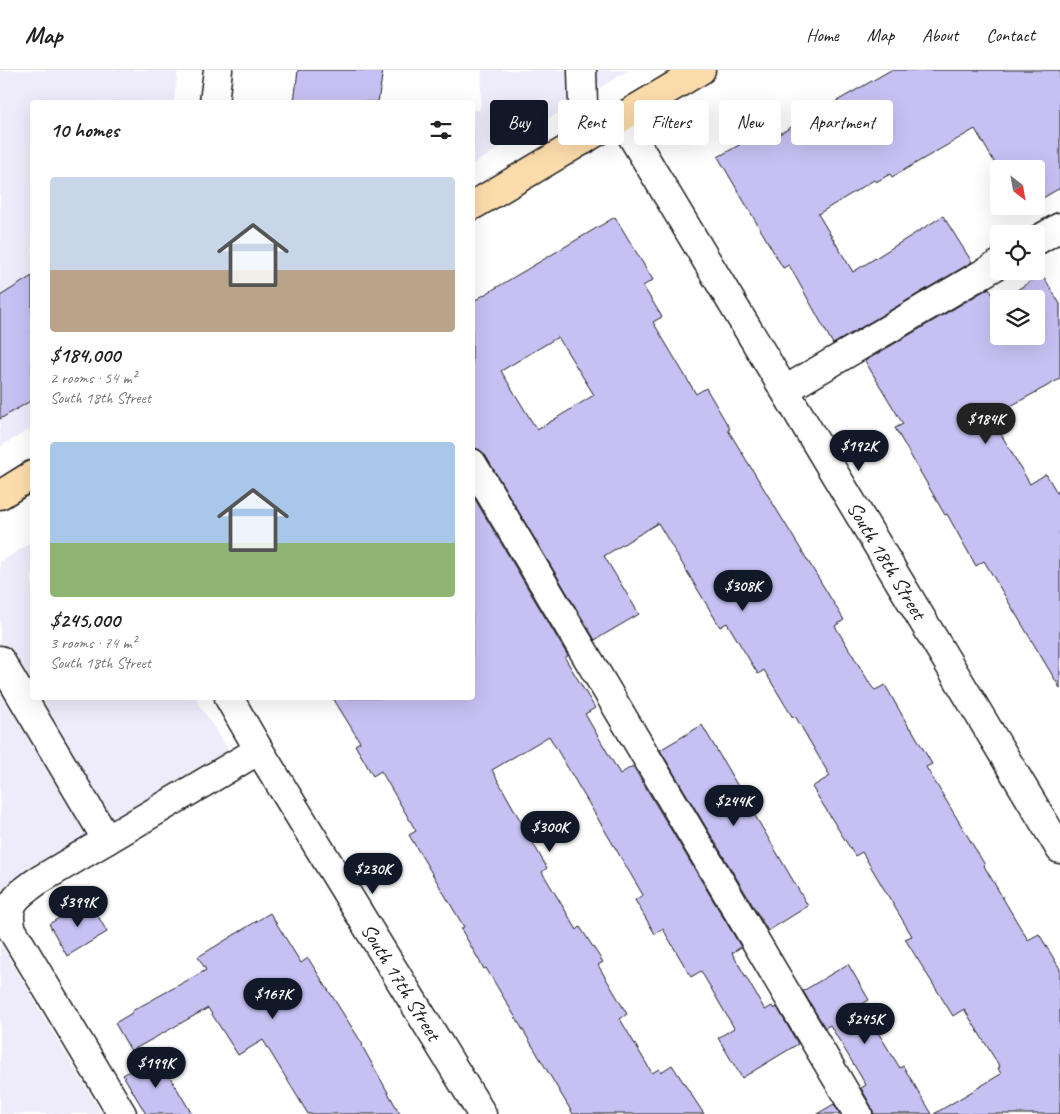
<!DOCTYPE html>
<meta charset="utf-8">
<style>
:root{--surface:#fff;--page:#f2f2f2;--text:#202124;--muted:#757577;--line:#e0e0e0;--accent:#111827}
body{margin:0;font-family:Caveat,sans-serif;background:var(--page);color:var(--text);height:100vh;display:flex;flex-direction:column;font-size:19px;white-space:nowrap}
*{box-sizing:border-box;margin:0}
p{font-size:16px;color:var(--muted)}
.icon{flex:none;width:28px;height:28px;fill:none;stroke:currentColor;stroke-width:2;stroke-linecap:round;stroke-linejoin:round}
.map{position:relative;flex:1;overflow:hidden}
.panel{position:absolute;left:30px;top:30px;width:445px;height:600px;display:flex;flex-direction:column;background:var(--surface);border-radius:5px;box-shadow:0 5px 20px #0002}
.panel>*{flex:none}
.banner{position:absolute;left:490px;top:30px;width:475px;height:45px;display:flex;gap:10px}
.needle{width:32px;rotate:149deg}
.tools{position:absolute;left:990px;top:90px;display:grid;gap:10px}
.tools a{display:grid;place-items:center;width:55px;height:55px;border-radius:5px;background:var(--surface);box-shadow:0 5px 20px #0002;font-size:25px}
.price{position:absolute;translate:-50% -42px;padding:0 11px;border-radius:18px;background:var(--accent);color:#fff;font-size:16px;line-height:32px;filter:drop-shadow(0 1px 2px #0008)}
.price::after{content:'';position:absolute;left:50%;top:30px;width:15px;height:11px;margin-left:-8px;background:inherit;clip-path:polygon(0 0,100% 0,50% 100%)}
.price.current{background:#222;color:#fff}
ul{padding:0;list-style:none}
li{display:grid;align-content:center;gap:10px;height:265px;padding:0 20px}
li span{display:grid;place-items:center;height:155px;border-radius:5px;color:#555}
li>.icon{margin-inline-start:auto}
span .icon{width:90px;height:90px;fill:#fffc;stroke-width:1}
li b{font-size:21px}
h2{display:flex;justify-content:space-between;align-items:center;height:60px;padding:0 20px;font-size:21px}
.tag{padding:0 18px;border-radius:5px;background:var(--surface);box-shadow:0 5px 20px #0002;font-size:18px;line-height:45px}
.tag.current{background:var(--accent);color:#fff}
header{display:flex;align-items:center;gap:30px;box-sizing:border-box;height:70px;padding:0 25px;background:var(--surface);border-bottom:1px solid var(--line)}
header strong{font-size:24px}
nav{display:flex;gap:28px;margin-inline-start:auto;font-size:18px}
.map>svg:first-child{display:block}
.built{fill:#eeecfb}
.building{fill:#c7c1f3;stroke:#1c1c1c;fill-rule:evenodd}
.lines{fill:none;stroke-linecap:round;stroke-linejoin:round}
.minor-casing{stroke:#1c1c1c;stroke-width:31}
.major-casing{stroke:#1c1c1c;stroke-width:31}
.minor{stroke:#fff;stroke-width:28}
.major{stroke:#fddcac;stroke-width:28}
.labels{text-anchor:middle;stroke-width:4;stroke-linejoin:round;paint-order:stroke}
.street-label{font-size:21px;fill:#1c1c1c;stroke:#fff}
</style>
<header>
<strong>Map</strong>
<nav><a>Home</a><a>Map</a><a>About</a><a>Contact</a></nav>
</header>
<div class="map">
<svg width="1060" height="1044" viewBox="0 0 1060 1044">
<rect width="100%" height="100%" fill="#fff"/>
<filter id="ink" filterUnits="userSpaceOnUse"><feTurbulence type="fractalNoise" baseFrequency=".02" numOctaves="2"/><feDisplacementMap in="SourceGraphic" scale="10" xChannelSelector="R" yChannelSelector="G"/><feConvolveMatrix kernelMatrix="1 2 1 2 8 2 1 2 1" color-interpolation-filters="sRGB"/></filter>
<g filter="url(#ink)">
<g class="built">
<path d="M 0,0 L 178,0 L 174,32 L 32,32 L 32,358 L 0,377 Z"/>
<path d="M 482,0 L 629,0 L 473,94 L 473,40 L 480,40 Z"/>
<path d="M 32,472 L 32,628 L 195,628 L 231,684 L 0,821 L 0,492 Z"/>
<path d="M 0,872 L 28,920 L 102,1044 L 0,1044 Z"/>
</g>
<g class="building">
<path d="M 298,0 L 383,0 L 378,32 L 294,32 Z"/>
<path d="M 891,0 L 1060,0 L 1060,118 L 1036,132 L 1036,99 L 999,100 L 975,59 L 892,107 L 890,104 L 876,112 L 874,110 L 818,144 L 853,202 L 943,146 L 972,192 L 833,274 L 789,195 L 783,198 L 718,87 L 762,62 L 767,71 Z"/>
<path d="M 615,147 L 653,210 L 643,216 L 662,247 L 653,252 L 696,324 L 706,318 L 730,359 L 728,360 L 844,550 L 835,556 L 872,617 L 875,620 L 885,615 L 910,659 L 911,658 L 932,694 L 926,697 L 985,795 L 984,796 L 1017,852 L 1028,870 L 1039,864 L 1060,899 L 1060,1044 L 934,1044 L 1001,1004 L 998,998 L 1000,997 L 964,939 L 953,946 L 905,869 L 912,866 L 862,782 L 855,786 L 812,717 L 830,706 L 795,646 L 793,648 L 764,600 L 758,604 L 727,553 L 720,557 L 658,453 L 604,486 L 639,544 L 595,570 L 485,385 L 480,380 L 472,377 L 472,232 ZM 558,267 L 594,325 L 537,360 L 501,301 Z"/>
<path d="M 1042,204 L 1060,234 L 1060,309 L 998,343 L 1002,350 L 995,354 L 1030,414 L 1046,404 L 1060,428 L 1060,618 L 984,491 L 976,496 L 947,444 L 945,445 L 895,358 L 903,354 L 865,291 L 989,218 L 997,232 L 999,231 L 999,266 L 1036,266 L 1036,229 L 1003,229 Z"/>
<path d="M 32,206 L 32,330 L 0,349 L 0,226 Z"/>
<path d="M 472,424 L 568,586 L 565,588 L 595,638 L 585,644 L 620,704 L 633,696 L 741,877 L 732,883 L 765,940 L 772,936 L 774,939 L 777,937 L 798,974 L 742,1008 L 718,968 L 734,958 L 701,901 L 691,907 L 663,859 L 655,864 L 635,830 L 643,825 L 549,666 L 492,700 L 547,798 L 542,802 L 577,860 L 580,857 L 603,892 L 598,895 L 627,944 L 620,949 L 652,1003 L 659,999 L 661,1002 L 672,995 L 704,1044 L 573,1044 L 486,898 L 484,899 L 461,859 L 464,857 L 409,765 L 416,761 L 381,701 L 373,706 L 355,675 L 360,672 L 333,628 L 472,628 Z"/>
<path d="M 702,655 L 808,836 L 768,861 L 660,680 Z"/>
<path d="M 89,830 L 107,862 L 67,886 L 49,854 Z"/>
<path d="M 270,843 L 301,893 L 308,888 L 363,975 L 362,976 L 400,1044 L 308,1044 L 263,970 L 238,985 L 208,938 L 131,981 L 115,953 L 132,943 L 132,941 L 206,900 L 198,887 Z"/>
<path d="M 848,894 L 869,930 L 861,935 L 900,998 L 903,996 L 932,1044 L 874,1044 L 871,1036 L 861,1018 L 866,1015 L 830,955 L 825,958 L 803,921 Z"/>
<path d="M 157,985 L 192,1044 L 146,1044 L 123,1005 Z"/>
<path d="M 834,1034 L 840,1044 L 817,1044 Z"/>
</g>
<g class="lines">
<g class="minor-casing">
<g id="minor">
<path d="M 582,0 L 584,70"/>
<path d="M 214,32 L 218,0"/>
<path id="s1" d="M 621,48 L 1060,779"/>
<path d="M 1036,171 L 1060,157"/>
<path d="M 785,320 L 999,194"/>
<path d="M 472,393 L 858,1044"/>
<path d="M 0,590 L 107,770"/>
<path id="s2" d="M 229,628 L 259,680 L 482,1044"/>
<path d="M 122,1044 L 12,860 C 5,833 16,827 36,812 L 259,680"/>
</g>
</g>
<g class="major-casing">
<g id="major">
<path d="M 472,136 L 701,0"/>
<path d="M 0,425 L 32,405"/>
</g>
</g>
<use href="#minor" class="minor"/>
<use href="#major" class="major"/>
</g>
</g>
<g class="labels">
<g class="street-label">
<text dy="7" stroke="none"><textPath href="#s1" startOffset="516">South 18th Street</textPath></text>
<text dy="7" stroke="none"><textPath href="#s2" startOffset="332">South 17th Street</textPath></text>
</g>
</g>
</svg>
<div class="tools">
<a><svg class="needle" viewBox="-14 -14 28 28"><path d="M0-13l5 13h-10z" fill="#e53935"/><path d="M0 13l5-13h-10z" fill="#757577"/></svg></a>
<a><svg class="icon" aria-label="locate" viewBox="0 0 24 24"><circle cx="12" cy="12" r="6"/><path d="M12 2v4M12 18v4M2 12h4M18 12h4"/></svg></a>
<a><svg class="icon" aria-label="layers" viewBox="0 0 24 24"><path d="M12 4l9 5-9 5-9-5zM3 14l9 5 9-5"/></svg></a>
</div>
<b class="price current" style="left:986px;top:375px">$184K</b>
<b class="price" style="left:859px;top:402px">$192K</b>
<b class="price" style="left:743px;top:542px">$308K</b>
<b class="price" style="left:734px;top:757px">$244K</b>
<b class="price" style="left:550px;top:783px">$300K</b>
<b class="price" style="left:373px;top:825px">$230K</b>
<b class="price" style="left:78px;top:858px">$399K</b>
<b class="price" style="left:273px;top:950px">$167K</b>
<b class="price" style="left:865px;top:975px">$245K</b>
<b class="price" style="left:156px;top:1019px">$199K</b>
<div class="banner">
<a class="tag current">Buy</a>
<a class="tag">Rent</a>
<a class="tag">Filters</a>
<a class="tag">New</a>
<a class="tag">Apartment</a>
</div>
<section class="panel">
<h2>10 homes<svg class="icon" aria-label="filters" viewBox="0 0 24 24"><path d="M4 7h16M4 17h16"/><circle cx="9" cy="7" r="2"/><circle cx="15" cy="17" r="2"/></svg></h2>
<ul>
<li><span style="background:linear-gradient(#c9d6e8 60%,#b9a48a 0)"><svg class="icon" aria-label="home" viewBox="0 0 24 24"><path d="M3 11l9-7 9 7M6 9v11h12V9"/></svg></span><div><b>$184,000</b><p>2 rooms · 54 m²</p><p>South 18th Street</p></div></li>
<li><span style="background:linear-gradient(#a9c7e8 65%,#8fb573 0)"><svg class="icon" aria-label="home" viewBox="0 0 24 24"><path d="M3 11l9-7 9 7M6 9v11h12V9"/></svg></span><div><b>$245,000</b><p>3 rooms · 74 m²</p><p>South 18th Street</p></div></li>
</ul>
</section>
</div>
